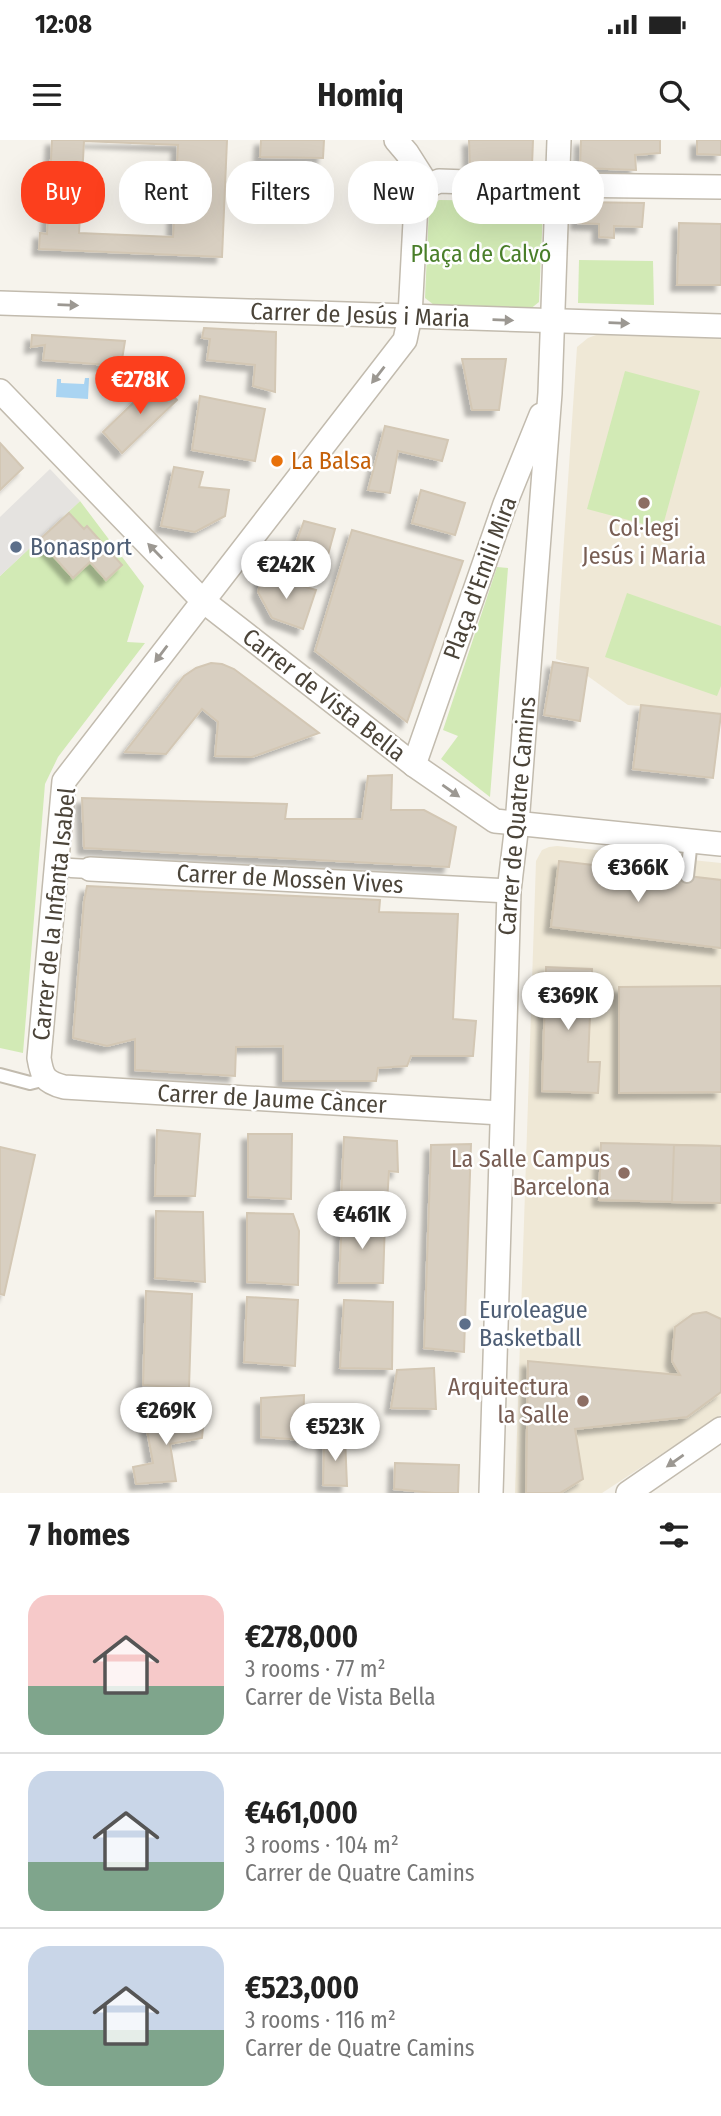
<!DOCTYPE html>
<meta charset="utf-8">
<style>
:root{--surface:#fff;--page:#f2f2f2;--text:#222;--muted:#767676;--line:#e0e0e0;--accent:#fc3f1d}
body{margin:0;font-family:"Fira Sans Condensed",sans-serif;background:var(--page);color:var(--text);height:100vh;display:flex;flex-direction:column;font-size:26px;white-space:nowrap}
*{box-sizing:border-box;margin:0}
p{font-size:23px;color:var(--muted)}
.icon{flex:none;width:38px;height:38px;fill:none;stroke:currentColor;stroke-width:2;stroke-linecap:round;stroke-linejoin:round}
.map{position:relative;height:1353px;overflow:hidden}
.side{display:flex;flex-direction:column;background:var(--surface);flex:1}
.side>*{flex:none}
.banner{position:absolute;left:21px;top:21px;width:679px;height:63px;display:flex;gap:14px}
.price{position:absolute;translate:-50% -60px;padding:0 16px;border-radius:24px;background:#fff;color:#222;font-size:23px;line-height:46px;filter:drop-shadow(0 2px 4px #0008)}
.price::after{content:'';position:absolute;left:50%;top:42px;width:21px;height:16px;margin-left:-10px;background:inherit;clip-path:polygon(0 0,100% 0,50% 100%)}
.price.on{background:var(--accent);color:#fff}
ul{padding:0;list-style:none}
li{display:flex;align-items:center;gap:21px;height:175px;padding:0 28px}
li+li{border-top:2px solid var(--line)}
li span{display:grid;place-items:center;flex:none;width:196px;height:140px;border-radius:21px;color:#555}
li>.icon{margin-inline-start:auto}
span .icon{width:84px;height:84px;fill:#fffc;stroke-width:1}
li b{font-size:30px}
h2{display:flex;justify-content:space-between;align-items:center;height:84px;padding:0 28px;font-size:30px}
.tag{padding:0 24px;border-radius:28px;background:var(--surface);box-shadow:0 7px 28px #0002;font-size:24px;line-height:63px}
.tag.on{background:var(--accent);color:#fff}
.status{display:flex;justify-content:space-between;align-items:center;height:49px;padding:0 35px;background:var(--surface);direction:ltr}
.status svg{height:19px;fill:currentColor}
header{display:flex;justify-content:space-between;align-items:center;height:91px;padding:0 28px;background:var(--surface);font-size:32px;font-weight:700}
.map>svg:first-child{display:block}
.education{fill:#efe8d6}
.green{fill:#d2eab5}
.parking{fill:#e5e3e0}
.water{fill:#a9d4f2}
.building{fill:#d8cfc1;stroke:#d3c7b4;stroke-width:2;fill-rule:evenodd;filter:url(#shadow)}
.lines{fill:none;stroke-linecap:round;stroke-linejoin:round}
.service-casing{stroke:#c2bbae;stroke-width:16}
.pedestrian-casing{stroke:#c2bbae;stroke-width:21}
.minor-casing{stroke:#c2bbae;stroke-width:26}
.service{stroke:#fff;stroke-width:12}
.pedestrian{stroke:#fff;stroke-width:18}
.minor{stroke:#fff;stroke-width:23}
.oneway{fill:#9c9892}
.food-dot{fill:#e8710a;stroke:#fff;stroke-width:2.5}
.education-dot{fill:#8d6e63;stroke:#fff;stroke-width:2.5}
.service-dot{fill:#5c6f8a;stroke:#fff;stroke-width:2.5}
.labels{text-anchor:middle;stroke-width:5;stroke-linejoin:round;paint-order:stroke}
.park-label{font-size:24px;fill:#4a7f2a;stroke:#fff}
.street-label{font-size:24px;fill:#4b4439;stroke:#fff}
.food-label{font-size:24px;fill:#c56008;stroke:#fff;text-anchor:start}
.education-label{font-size:24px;fill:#785e54;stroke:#fff;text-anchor:end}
.service-label{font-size:24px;fill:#4e5e75;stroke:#fff;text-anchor:start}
</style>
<div class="status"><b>12:08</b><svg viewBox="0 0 49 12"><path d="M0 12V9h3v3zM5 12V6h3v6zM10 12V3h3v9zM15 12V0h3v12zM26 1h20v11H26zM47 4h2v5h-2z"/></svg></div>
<header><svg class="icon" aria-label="menu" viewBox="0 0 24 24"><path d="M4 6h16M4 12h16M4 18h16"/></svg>Homiq<svg class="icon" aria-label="search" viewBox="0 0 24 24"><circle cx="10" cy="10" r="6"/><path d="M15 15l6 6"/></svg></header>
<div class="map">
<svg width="721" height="1353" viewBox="0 0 721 1353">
<defs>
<filter id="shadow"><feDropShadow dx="-6" dy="6" stdDeviation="2" flood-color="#0004"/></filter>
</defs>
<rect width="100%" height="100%" fill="#f6f3ec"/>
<g class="education">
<path d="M 604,192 L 721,198 L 721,584 L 720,573 L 628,565 L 571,524 L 556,519 L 577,207 L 588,198 Z"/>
<path d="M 557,706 L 721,723 L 721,1275 L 602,1353 L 515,1353 L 536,721 L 542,710 L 549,707 Z"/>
</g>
<g class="green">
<path d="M 439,60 L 532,61 L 543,70 L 539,162 L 529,170 L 434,165 L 425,158 L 429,68 Z"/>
<path d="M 579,120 L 653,121 L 654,165 L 578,163 Z"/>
<path d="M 625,231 L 700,251 L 662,389 L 587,369 Z"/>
<path d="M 80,361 L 144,446 L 127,502 L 145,503 L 58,617 L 45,644 L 23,913 L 0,908 L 0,436 Z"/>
<path d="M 497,427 L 508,428 L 490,657 L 441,619 L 458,596 L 443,590 Z"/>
<path d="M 627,453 L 721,486 L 721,546 L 717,556 L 605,517 Z"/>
</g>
<path class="parking" d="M 50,329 L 80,361 L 0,436 L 0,377 Z"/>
<path class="water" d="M 85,238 L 89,238 L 88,259 L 56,257 L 57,239 L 61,239 L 61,243 L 84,244 Z"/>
<g class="building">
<path d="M 52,0 L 227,0 L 222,117 L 39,109 L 40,93 L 47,94 ZM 84,1 L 178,5 L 173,97 L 79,93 Z"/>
<path d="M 261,0 L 324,0 L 323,18 L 260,17 Z"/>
<path d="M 469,0 L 533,0 L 532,25 L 470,27 Z"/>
<path d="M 581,0 L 660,0 L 660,13 L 635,15 L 636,30 L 580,28 Z"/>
<path d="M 697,0 L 721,0 L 721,15 L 697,14 Z"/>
<path d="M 579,62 L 644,63 L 642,87 L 614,86 L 614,98 L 599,97 L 599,84 L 577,83 Z"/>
<path d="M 679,83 L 721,84 L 721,145 L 677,145 Z"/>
<path d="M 204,188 L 276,192 L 275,252 L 253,246 L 255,225 L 207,220 L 210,199 L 202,198 Z"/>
<path d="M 32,195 L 125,201 L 121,226 L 43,220 L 45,205 L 31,207 Z"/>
<path d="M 462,219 L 506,219 L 499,270 L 472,270 Z"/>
<path d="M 158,239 L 177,260 L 122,313 L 103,292 Z"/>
<path d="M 200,256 L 265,269 L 255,321 L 192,310 Z"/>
<path d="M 385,286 L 448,300 L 442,321 L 398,311 L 390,353 L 368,350 Z"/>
<path d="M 0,303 L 23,328 L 0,350 Z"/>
<path d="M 174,327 L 203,332 L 199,347 L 229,350 L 225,376 L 195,392 L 161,386 Z"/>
<path d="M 421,350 L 465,363 L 455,395 L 412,383 Z"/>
<path d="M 69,373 L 84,389 L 87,386 L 122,425 L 106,440 L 90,422 L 73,438 L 39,400 Z"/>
<path d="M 304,381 L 335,389 L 326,422 L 293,411 Z"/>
<path d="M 352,390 L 463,421 L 407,582 L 315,511 Z"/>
<path d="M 263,435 L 316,450 L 303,489 L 272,478 L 258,452 Z"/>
<path d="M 553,522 L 588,528 L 580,581 L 544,575 Z"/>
<path d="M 211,523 L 222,524 L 234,529 L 319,593 L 252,617 L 215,616 L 218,582 L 202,569 L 166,614 L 125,612 L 184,536 L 196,528 Z"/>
<path d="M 641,565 L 721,574 L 713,638 L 633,629 Z"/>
<path d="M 392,635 L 391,670 L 424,670 L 456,687 L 449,727 L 84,708 L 82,658 L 287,664 L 285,679 L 362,679 L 368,636 Z"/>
<path d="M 559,721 L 721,740 L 721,808 L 551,787 Z"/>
<path d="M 87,746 L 380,760 L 379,772 L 458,774 L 453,879 L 476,881 L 473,916 L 411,916 L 407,926 L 378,928 L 376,941 L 283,941 L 283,906 L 236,907 L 235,936 L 135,930 L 135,899 L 107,906 L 73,898 L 84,761 Z"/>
<path d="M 546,827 L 592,829 L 588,922 L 600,922 L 598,953 L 542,951 Z"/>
<path d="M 721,846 L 721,952 L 619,953 L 619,847 Z"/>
<path d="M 157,990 L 200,994 L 195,1056 L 155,1056 Z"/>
<path d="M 248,994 L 292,994 L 291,1059 L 248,1057 Z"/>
<path d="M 344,997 L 397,1001 L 398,1032 L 389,1031 L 387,1062 L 341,1060 Z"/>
<path d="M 601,1003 L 721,1006 L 721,1063 L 599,1060 Z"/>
<path d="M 471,1004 L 464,1212 L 424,1208 L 431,1005 Z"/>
<path d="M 674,1005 L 721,1006 L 721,1063 L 672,1062 Z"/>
<path d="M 0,1007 L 35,1015 L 4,1155 L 0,1154 Z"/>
<path d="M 156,1071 L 203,1072 L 205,1142 L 155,1138 Z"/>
<path d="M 247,1073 L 293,1074 L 299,1091 L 298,1145 L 247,1142 Z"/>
<path d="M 342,1078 L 385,1080 L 383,1143 L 339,1143 Z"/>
<path d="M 146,1151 L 192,1154 L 189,1248 L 143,1245 Z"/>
<path d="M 247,1157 L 298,1160 L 295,1226 L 244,1222 Z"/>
<path d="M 344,1160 L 393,1162 L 392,1229 L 340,1228 Z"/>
<path d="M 706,1172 L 721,1179 L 721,1252 L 687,1277 L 575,1289 L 583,1339 L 560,1353 L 526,1353 L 528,1221 L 680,1235 L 672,1221 L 675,1187 L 693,1174 Z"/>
<path d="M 434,1228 L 436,1269 L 391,1268 L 397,1230 Z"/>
<path d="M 304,1255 L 303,1300 L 261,1297 L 261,1258 Z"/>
<path d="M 204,1276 L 202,1298 L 170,1304 L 176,1341 L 136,1344 L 133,1327 L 153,1323 L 145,1280 Z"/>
<path d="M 345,1297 L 347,1346 L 323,1345 L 324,1300 Z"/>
<path d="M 395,1323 L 459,1325 L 458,1353 L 434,1353 L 394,1349 Z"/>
</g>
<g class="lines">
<g class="service-casing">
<g id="service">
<path d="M 687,736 L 691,700"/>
<path d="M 0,935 L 30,943 L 46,939"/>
</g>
</g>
<g class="pedestrian-casing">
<path id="pedestrian" d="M 71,728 L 90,729"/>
</g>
<g class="minor-casing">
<g id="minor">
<path d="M 396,0 L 407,13 L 428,46"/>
<path d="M 0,163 L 721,186"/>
<path d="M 0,251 L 202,460 L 414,625 L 495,681 L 721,704"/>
<path d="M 414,625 L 505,364 L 541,275"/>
<path d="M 90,729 L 509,751"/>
<path d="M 501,973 L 64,947 C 45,942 42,937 39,918 L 64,641 L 405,200 L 410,176 L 416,63 L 428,46 L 439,41 L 558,45 L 721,47"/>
<path d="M 491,1353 L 509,751 L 517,684 L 550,253 L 559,0"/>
<path d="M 628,1353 L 721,1289"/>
</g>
</g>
<use href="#service" class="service"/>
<use href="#pedestrian" class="pedestrian"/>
<use href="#minor" class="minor"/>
</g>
<defs><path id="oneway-solid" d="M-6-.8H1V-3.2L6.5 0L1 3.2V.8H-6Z" transform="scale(1.75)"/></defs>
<g class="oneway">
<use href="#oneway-solid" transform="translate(68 165) rotate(2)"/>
<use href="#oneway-solid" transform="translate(503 180) rotate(2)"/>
<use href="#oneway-solid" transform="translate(619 183) rotate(2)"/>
<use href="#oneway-solid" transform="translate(378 235) rotate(128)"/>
<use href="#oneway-solid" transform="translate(155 411) rotate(-134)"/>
<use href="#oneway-solid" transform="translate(161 514) rotate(127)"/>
<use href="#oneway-solid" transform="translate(451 651) rotate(35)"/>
<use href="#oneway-solid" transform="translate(675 1321) rotate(145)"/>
</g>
<circle class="food-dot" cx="277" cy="321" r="7"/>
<g class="education-dot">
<circle cx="644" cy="363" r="7"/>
<circle cx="624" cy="1033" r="7"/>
<circle cx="583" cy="1261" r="7"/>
</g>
<g class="service-dot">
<circle cx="16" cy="407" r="7"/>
<circle cx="465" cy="1184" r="7"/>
</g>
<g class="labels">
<g class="park-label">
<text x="481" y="122">Plaça de Calvó</text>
</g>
<g class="street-label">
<text transform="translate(360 175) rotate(2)" y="8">Carrer de Jesús i Maria</text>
<text transform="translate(480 438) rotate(-70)" y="8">Plaça d'Emili Mira</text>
<text transform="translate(324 555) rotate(38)" y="8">Carrer de Vista Bella</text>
<text transform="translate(517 676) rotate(-85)" y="8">Carrer de Quatre Camins</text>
<text transform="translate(290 739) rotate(3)" y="8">Carrer de Mossèn Vives</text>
<text transform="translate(54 774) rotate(-84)" y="8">Carrer de la Infanta Isabel</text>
<text transform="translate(272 959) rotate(3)" y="8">Carrer de Jaume Càncer</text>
</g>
<g class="food-label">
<text x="291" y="329">La Balsa</text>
</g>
<g class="education-label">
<text x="644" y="396" text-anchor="middle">Col·legi<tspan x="644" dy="28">Jesús i Maria</tspan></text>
<text x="610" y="1027">La Salle Campus<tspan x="610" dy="28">Barcelona</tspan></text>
<text x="569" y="1255">Arquitectura<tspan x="569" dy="28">la Salle</tspan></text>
</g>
<g class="service-label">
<text x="30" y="415">Bonasport</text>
<text x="479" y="1178">Euroleague<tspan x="479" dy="28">Basketball</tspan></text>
</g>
</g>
</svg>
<b class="price on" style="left:140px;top:276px">€278K</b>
<b class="price" style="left:286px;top:461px">€242K</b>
<b class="price" style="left:638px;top:764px">€366K</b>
<b class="price" style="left:568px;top:892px">€369K</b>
<b class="price" style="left:362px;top:1111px">€461K</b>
<b class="price" style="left:166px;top:1307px">€269K</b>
<b class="price" style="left:335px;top:1323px">€523K</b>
<div class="banner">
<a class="tag on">Buy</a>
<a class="tag">Rent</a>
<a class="tag">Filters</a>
<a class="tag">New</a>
<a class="tag">Apartment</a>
</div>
</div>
<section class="side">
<h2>7 homes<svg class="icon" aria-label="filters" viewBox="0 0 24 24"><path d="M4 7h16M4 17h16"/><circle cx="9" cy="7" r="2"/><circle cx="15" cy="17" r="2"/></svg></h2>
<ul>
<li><span style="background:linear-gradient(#f6c9c9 65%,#7fa58c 0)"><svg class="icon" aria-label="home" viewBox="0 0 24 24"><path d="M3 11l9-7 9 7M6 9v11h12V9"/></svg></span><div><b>€278,000</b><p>3 rooms · 77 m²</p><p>Carrer de Vista Bella</p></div></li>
<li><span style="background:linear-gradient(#c9d6e8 65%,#7fa58c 0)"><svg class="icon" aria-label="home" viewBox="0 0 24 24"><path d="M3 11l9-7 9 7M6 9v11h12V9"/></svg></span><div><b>€461,000</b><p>3 rooms · 104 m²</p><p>Carrer de Quatre Camins</p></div></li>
<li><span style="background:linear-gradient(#c9d6e8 60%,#7fa58c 0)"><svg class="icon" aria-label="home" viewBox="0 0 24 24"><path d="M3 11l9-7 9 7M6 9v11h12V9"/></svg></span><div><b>€523,000</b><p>3 rooms · 116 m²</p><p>Carrer de Quatre Camins</p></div></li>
</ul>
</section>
